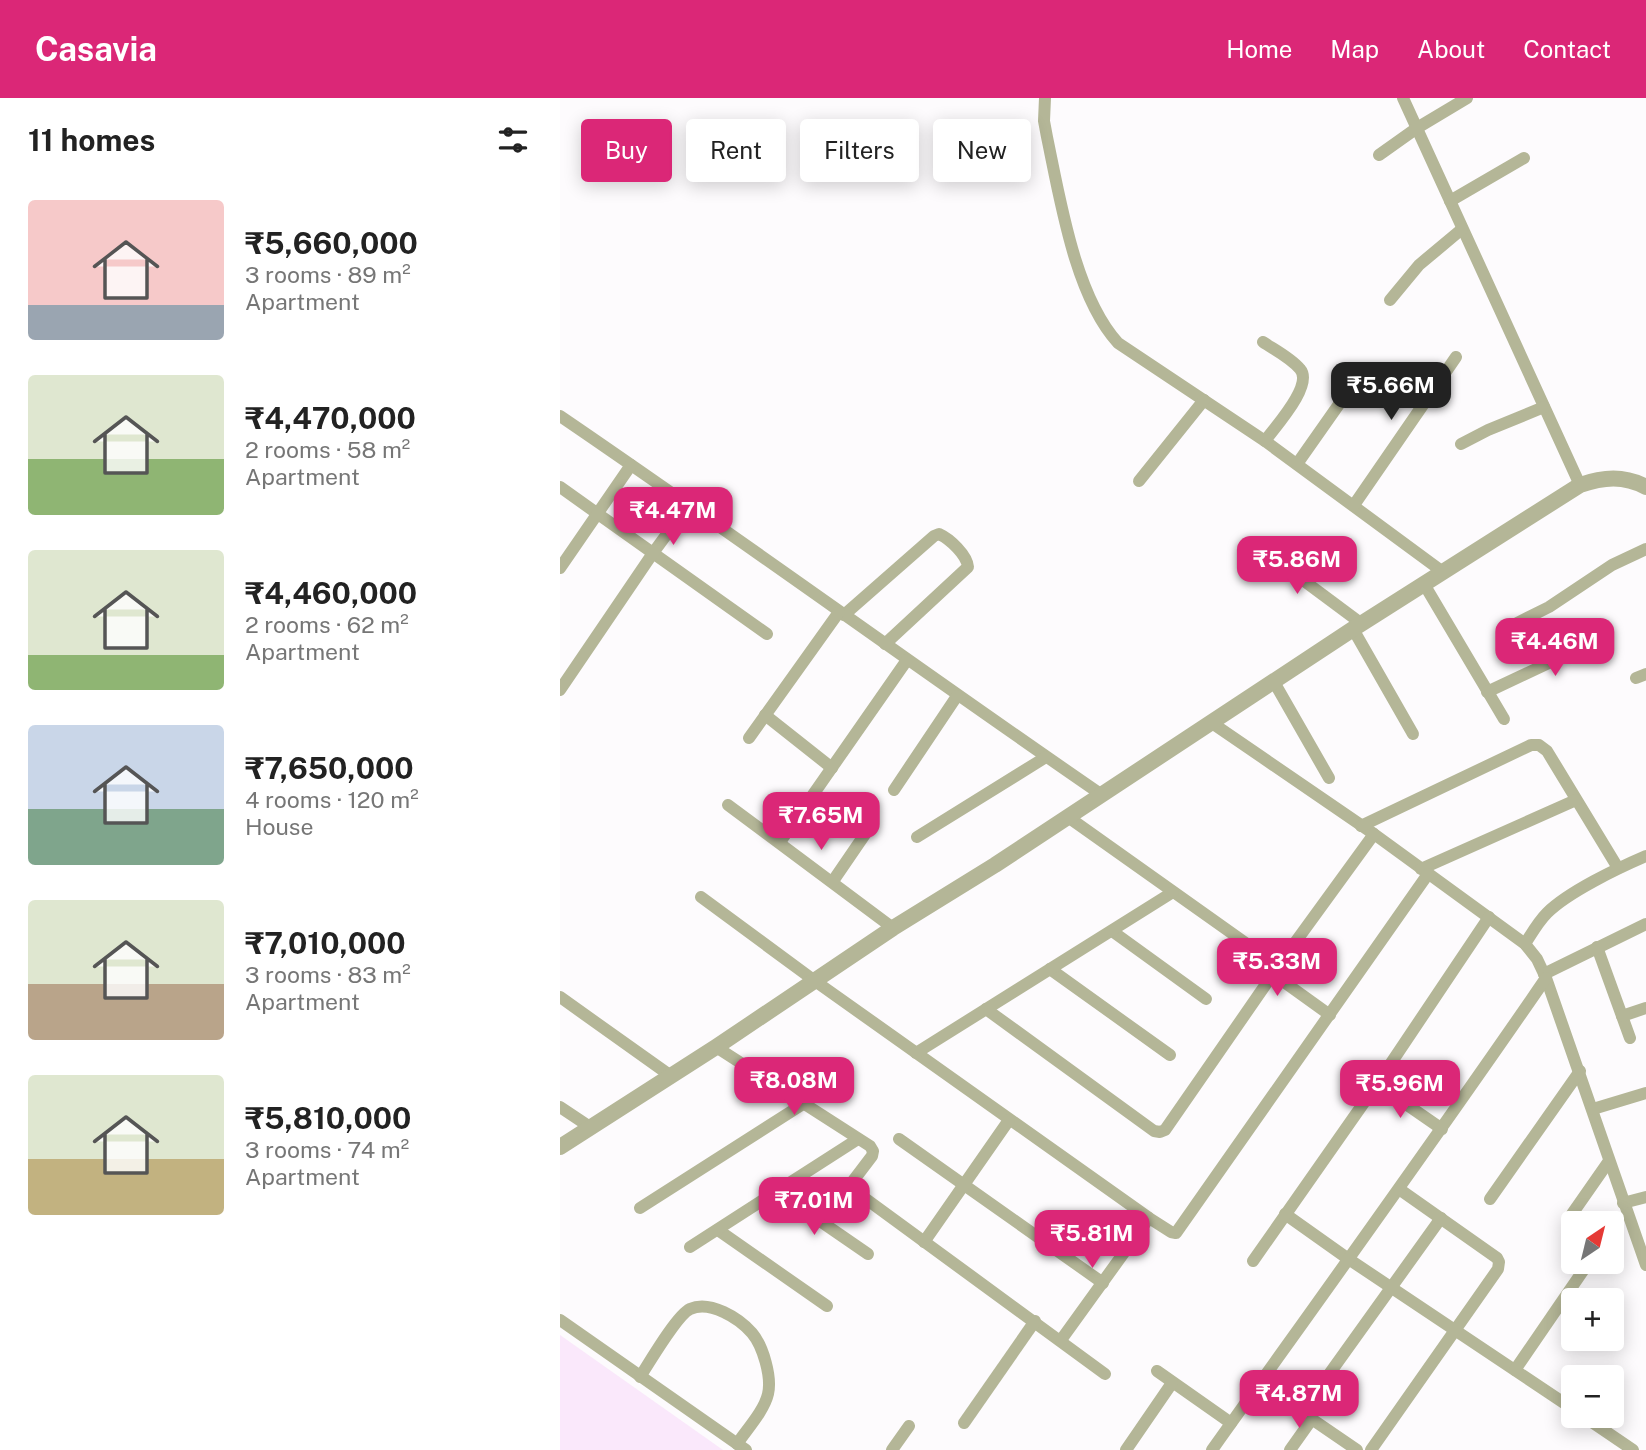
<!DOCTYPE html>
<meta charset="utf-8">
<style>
:root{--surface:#fff;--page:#f6f6f6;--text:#222;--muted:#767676;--accent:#db2777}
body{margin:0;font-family:"Public Sans",sans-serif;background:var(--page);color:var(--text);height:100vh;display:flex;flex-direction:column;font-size:26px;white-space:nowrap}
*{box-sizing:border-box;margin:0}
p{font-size:23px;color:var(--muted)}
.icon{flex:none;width:38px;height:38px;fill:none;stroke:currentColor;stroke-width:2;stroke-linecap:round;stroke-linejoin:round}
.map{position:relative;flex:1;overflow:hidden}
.details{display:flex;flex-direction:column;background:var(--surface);width:560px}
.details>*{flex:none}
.banner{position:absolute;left:21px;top:21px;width:665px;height:63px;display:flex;gap:14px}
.needle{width:46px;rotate:35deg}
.fabs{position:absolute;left:1001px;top:1113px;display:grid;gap:14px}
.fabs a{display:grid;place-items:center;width:63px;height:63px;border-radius:7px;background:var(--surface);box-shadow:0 4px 18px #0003;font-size:35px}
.price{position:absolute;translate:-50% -60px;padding:0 16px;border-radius:14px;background:var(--accent);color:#fff;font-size:23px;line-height:46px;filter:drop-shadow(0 2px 4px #0008)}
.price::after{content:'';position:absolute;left:50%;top:42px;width:21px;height:16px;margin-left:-10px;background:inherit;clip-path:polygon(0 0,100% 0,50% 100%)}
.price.current{background:#222;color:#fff}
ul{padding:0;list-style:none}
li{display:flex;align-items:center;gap:21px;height:175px;padding:0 28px}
li span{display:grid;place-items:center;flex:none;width:196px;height:140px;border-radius:7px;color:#555}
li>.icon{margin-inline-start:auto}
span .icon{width:84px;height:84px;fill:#fffc;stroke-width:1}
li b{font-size:30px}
h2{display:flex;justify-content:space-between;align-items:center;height:84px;padding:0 28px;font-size:30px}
.pill{padding:0 24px;border-radius:7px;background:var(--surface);box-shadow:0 4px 18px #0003;font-size:24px;line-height:63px}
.pill.current{background:var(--accent);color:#fff}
header{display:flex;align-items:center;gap:42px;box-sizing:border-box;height:98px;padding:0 35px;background:var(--accent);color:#fff}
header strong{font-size:33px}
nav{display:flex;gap:38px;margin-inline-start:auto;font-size:24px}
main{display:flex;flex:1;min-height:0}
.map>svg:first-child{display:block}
.built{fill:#fae8fb}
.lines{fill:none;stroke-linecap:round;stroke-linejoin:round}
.minor{stroke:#b4b697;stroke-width:12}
.tertiary{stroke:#b4b697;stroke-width:16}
</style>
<header>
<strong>Casavia</strong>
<nav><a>Home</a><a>Map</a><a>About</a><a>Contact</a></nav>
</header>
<main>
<section class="details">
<h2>11 homes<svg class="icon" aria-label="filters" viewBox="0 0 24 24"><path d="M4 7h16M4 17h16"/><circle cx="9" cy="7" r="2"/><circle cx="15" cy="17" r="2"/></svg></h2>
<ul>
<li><span style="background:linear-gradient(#f6c9c9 75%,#9aa5b1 0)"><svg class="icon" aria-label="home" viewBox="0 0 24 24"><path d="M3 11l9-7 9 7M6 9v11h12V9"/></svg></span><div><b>₹5,660,000</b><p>3 rooms · 89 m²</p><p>Apartment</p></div></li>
<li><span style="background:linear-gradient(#dfe7d0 60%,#8fb573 0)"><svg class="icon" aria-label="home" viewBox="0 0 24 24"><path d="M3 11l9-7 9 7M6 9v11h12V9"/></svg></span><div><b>₹4,470,000</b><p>2 rooms · 58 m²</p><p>Apartment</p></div></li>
<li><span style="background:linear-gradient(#dfe7d0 75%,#8fb573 0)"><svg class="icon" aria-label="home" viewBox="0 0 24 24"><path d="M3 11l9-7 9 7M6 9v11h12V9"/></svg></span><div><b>₹4,460,000</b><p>2 rooms · 62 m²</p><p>Apartment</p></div></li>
<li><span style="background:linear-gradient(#c9d6e8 60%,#7fa58c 0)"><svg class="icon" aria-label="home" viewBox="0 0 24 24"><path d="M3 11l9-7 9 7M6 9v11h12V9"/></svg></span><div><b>₹7,650,000</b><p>4 rooms · 120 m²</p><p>House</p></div></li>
<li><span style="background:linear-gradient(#dfe7d0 60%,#b9a48a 0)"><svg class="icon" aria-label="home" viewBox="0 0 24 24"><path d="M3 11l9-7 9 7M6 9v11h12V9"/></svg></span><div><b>₹7,010,000</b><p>3 rooms · 83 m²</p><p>Apartment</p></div></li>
<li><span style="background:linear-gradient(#dfe7d0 60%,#c2b280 0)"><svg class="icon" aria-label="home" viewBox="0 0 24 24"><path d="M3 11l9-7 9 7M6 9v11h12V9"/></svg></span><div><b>₹5,810,000</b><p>3 rooms · 74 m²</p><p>Apartment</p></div></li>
</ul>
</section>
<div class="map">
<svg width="1086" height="1352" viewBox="0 0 1086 1352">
<rect width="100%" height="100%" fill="#fdfbfd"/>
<path class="built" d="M 0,1237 L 163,1352 L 0,1352 Z"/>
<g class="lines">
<g class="minor">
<path d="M 485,0 L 484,23 L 487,39 C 500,101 515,198 558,245 L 705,343 L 883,474"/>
<path d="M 843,0 L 1020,387"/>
<path d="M 819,57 L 857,30 L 907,0"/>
<path d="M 890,103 L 964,60"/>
<path d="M 830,202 L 859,167 L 902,131"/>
<path d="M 703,244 C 715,252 731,260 740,271 C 754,287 715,329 705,343"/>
<path d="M 0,318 C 182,442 360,572 542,697"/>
<path d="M 901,346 L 928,332 L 984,309"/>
<path d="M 737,366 L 789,292"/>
<path d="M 579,383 L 644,302"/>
<path d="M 0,389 L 207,536"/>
<path d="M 794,407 L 896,259"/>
<path d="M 692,444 L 802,526"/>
<path d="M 0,470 L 71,367"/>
<path d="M 864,486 L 944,621"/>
<path d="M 284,517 L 374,438 L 379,436 C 390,441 407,457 408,469 L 325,546"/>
<path d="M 957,525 L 989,509 L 1052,467 L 1086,451"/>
<path d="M 793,531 L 853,636"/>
<path d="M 1076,580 L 1086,576"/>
<path d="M 714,584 L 769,680"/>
<path d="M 0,592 L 93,455 L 129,406"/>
<path d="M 927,594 L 1048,537"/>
<path d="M 205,617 L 272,670"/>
<path d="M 652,625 L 814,736 L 965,846 L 977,861 L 986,880 L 1086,1167"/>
<path d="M 189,640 L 279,514"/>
<path d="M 334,692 L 397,598"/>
<path d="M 168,707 L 333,830"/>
<path d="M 508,719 L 718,868 L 814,736"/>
<path d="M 801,728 L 971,647 L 979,647 L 987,653 L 1058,770"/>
<path d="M 357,739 L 486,659"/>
<path d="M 220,744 L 347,562"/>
<path d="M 861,771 L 1016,702"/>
<path d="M 273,783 L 312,726"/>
<path d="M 141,799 L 255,883 L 589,1120 L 611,1134 L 616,1135 L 868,776"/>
<path d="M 552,833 L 646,901"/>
<path d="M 965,846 C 972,835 978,824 987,815 C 1008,794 1058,770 1086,758"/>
<path d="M 1037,849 L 1070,940"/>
<path d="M 490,871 L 610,957"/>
<path d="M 716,871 L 713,876 L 770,917"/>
<path d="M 984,876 L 1086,826"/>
<path d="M 0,899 L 111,978"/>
<path d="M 426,911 L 594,1033 L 600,1034 L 605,1032 L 713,876"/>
<path d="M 1062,918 L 1086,910"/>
<path d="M 156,949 L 310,1048 L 313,1053 L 312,1058 L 293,1083 L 292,1089 L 295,1093 L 545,1276"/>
<path d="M 356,955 L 613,794"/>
<path d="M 817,986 L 882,1031"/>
<path d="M 0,1009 L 30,1029"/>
<path d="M 1033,1011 L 1086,995"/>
<path d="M 339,1041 L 543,1185"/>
<path d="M 218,1094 L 308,1156"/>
<path d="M 930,1101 L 1020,973"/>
<path d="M 1063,1105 L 1086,1099"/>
<path d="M 80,1110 L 243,1006"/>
<path d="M 725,1116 L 787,1160 L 1013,1311"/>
<path d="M 1015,1125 L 1012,1120 L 1012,1116 L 1049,1063"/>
<path d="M 158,1132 L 267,1208"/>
<path d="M 364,1144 L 449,1022"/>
<path d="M 130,1149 L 298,1041"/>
<path d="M 693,1163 L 817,986 L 929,819"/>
<path d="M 0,1222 L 186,1352"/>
<path d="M 501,1242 L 589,1120"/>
<path d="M 955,1272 L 1029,1164"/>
<path d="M 597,1273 L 671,1325"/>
<path d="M 80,1279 C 89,1265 117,1217 130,1211 C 150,1202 179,1220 192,1235 C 203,1248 212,1279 208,1296 C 204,1313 187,1331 177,1346"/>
<path d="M 699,1285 L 797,1352"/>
<path d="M 742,1314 L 881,1120"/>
<path d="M 1023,1318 L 1073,1352"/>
<path d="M 404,1325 L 475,1223"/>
<path d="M 332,1352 L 349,1328"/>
<path d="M 566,1352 L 612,1285"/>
<path d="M 652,1352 C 764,1195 877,1039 986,880"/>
<path d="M 730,1352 L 752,1321"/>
<path d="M 811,1352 L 938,1171 L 939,1164 L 937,1160 L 839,1091"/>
</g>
<path class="tertiary" d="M 0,1049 L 156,949 L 333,830 L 435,767 L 793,531 L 1020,387 C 1043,379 1064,377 1086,389"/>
</g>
</svg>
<div class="fabs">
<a><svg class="needle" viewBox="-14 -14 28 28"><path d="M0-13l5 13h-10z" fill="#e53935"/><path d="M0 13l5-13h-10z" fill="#767676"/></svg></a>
<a>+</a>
<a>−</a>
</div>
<b class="price current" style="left:831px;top:324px">₹5.66M</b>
<b class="price" style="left:113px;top:449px">₹4.47M</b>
<b class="price" style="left:737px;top:498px">₹5.86M</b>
<b class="price" style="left:995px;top:580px">₹4.46M</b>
<b class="price" style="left:261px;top:754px">₹7.65M</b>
<b class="price" style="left:717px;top:900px">₹5.33M</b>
<b class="price" style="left:234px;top:1019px">₹8.08M</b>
<b class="price" style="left:840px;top:1022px">₹5.96M</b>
<b class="price" style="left:254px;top:1139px">₹7.01M</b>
<b class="price" style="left:532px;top:1172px">₹5.81M</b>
<b class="price" style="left:739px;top:1332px">₹4.87M</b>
<div class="banner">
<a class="pill current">Buy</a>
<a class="pill">Rent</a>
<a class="pill">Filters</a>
<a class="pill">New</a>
</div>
</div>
</main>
